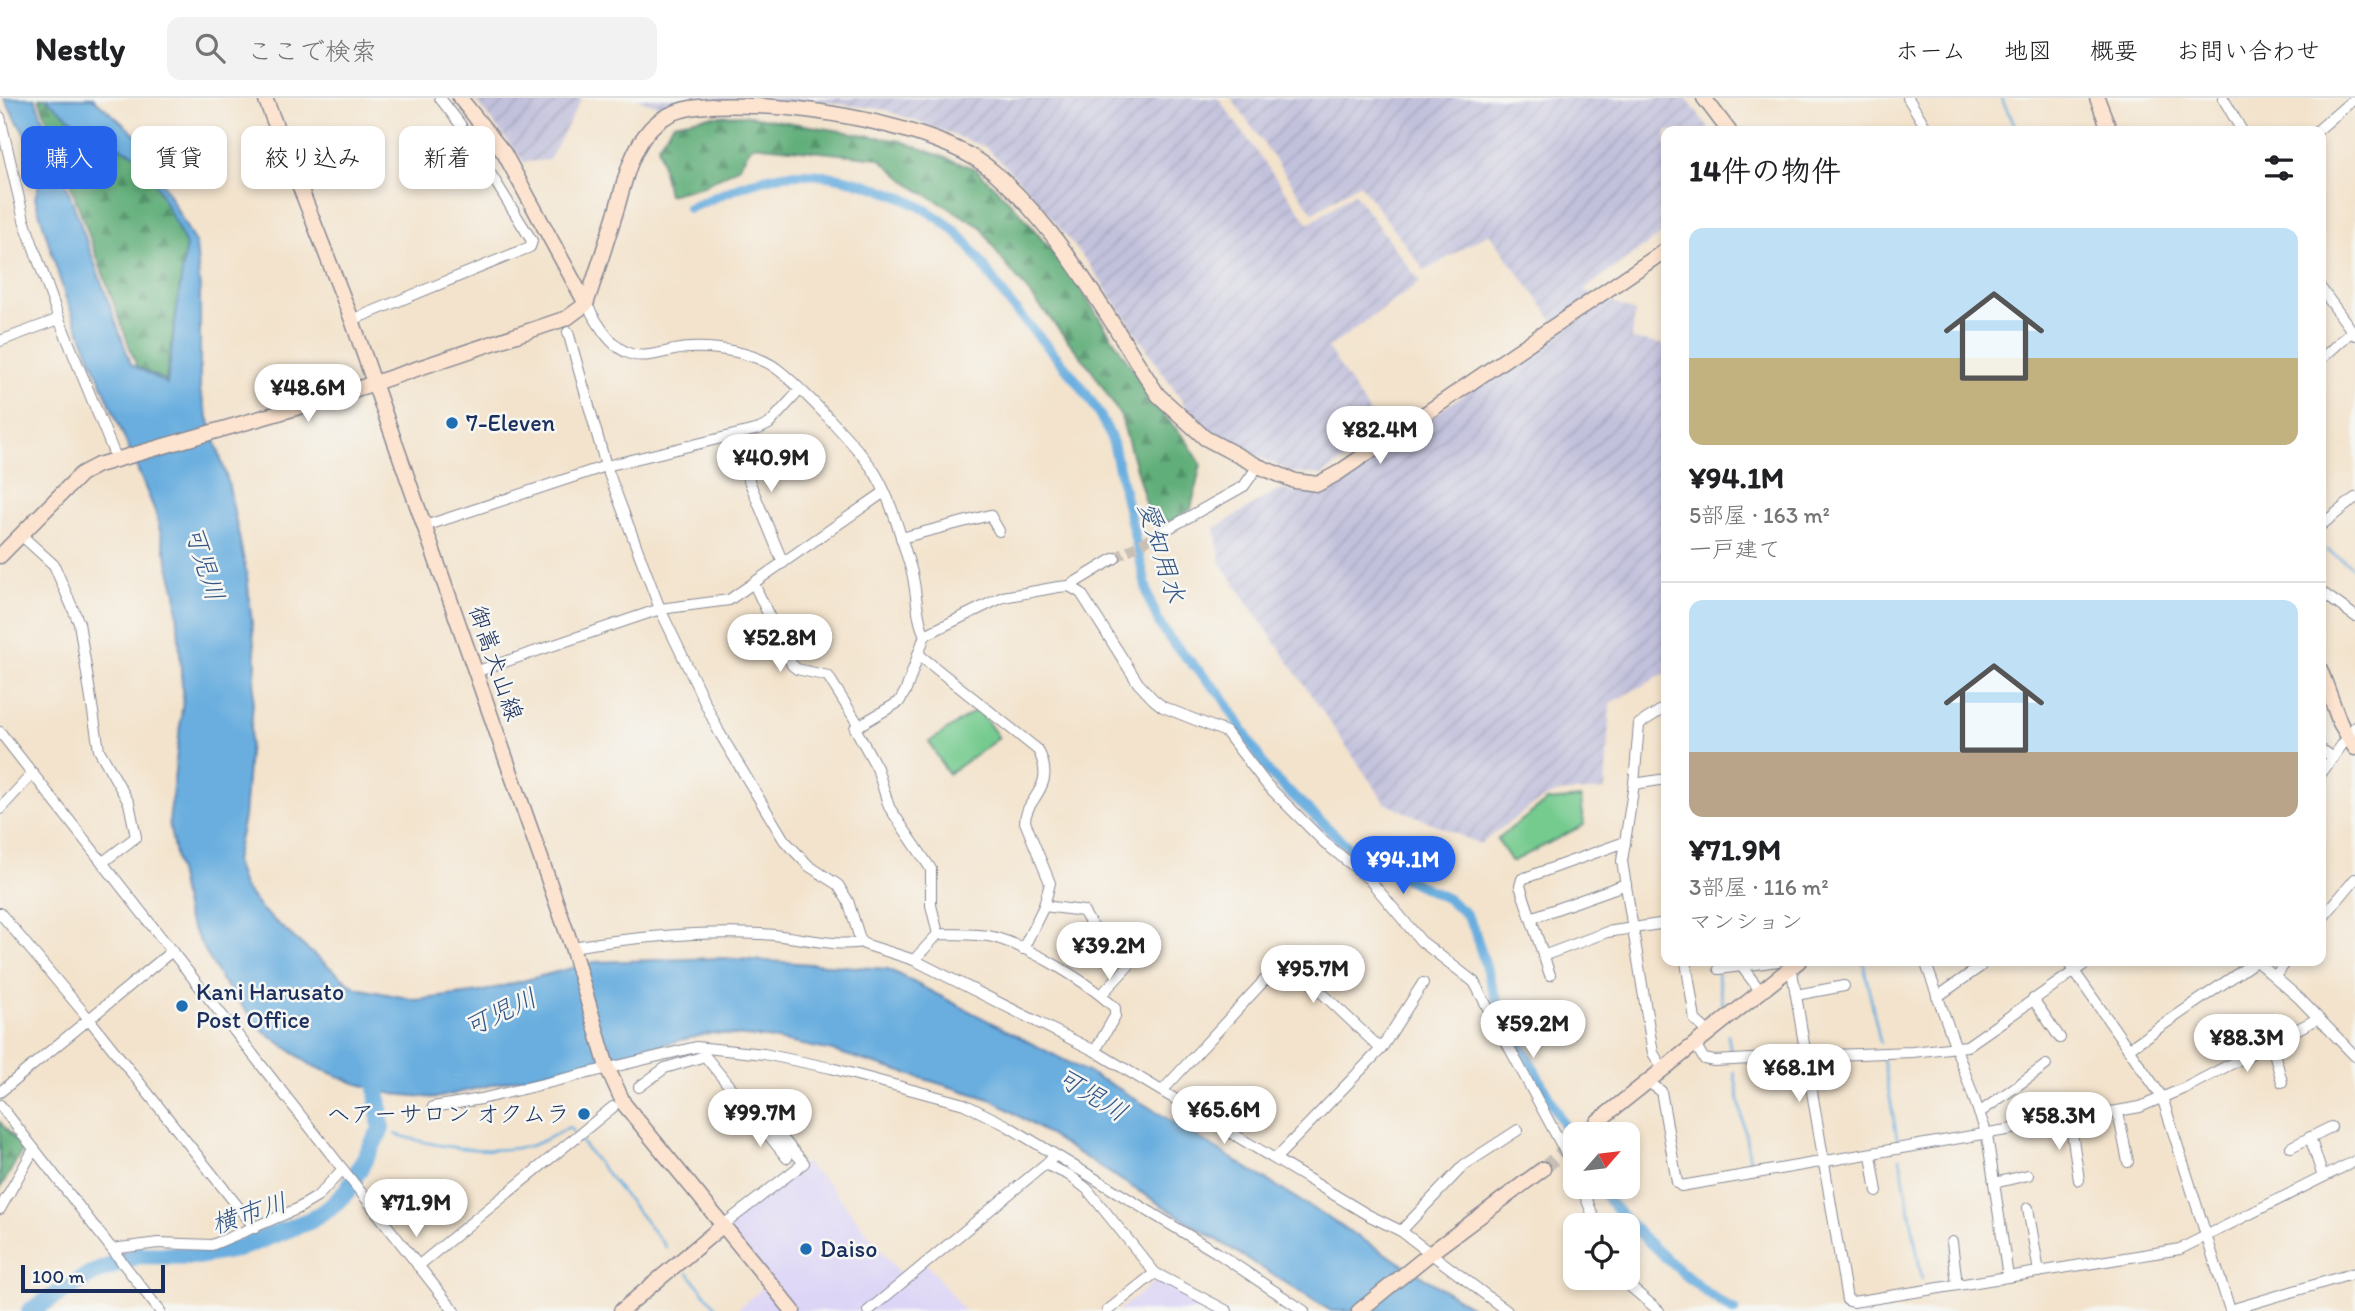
<!DOCTYPE html>
<html lang="ja">
<meta charset="utf-8">
<style>
:root{--surface:#fff;--page:#f2f2f2;--text:#202124;--muted:#757577;--line:#e0e0e0;--accent:#2563eb}
body{margin:0;font-family:Itim,"Klee One",sans-serif;background:var(--page);color:var(--text);height:100vh;display:flex;flex-direction:column;font-size:26px;white-space:nowrap}
*{box-sizing:border-box;margin:0}
p{font-size:23px;color:var(--muted)}
.icon{flex:none;width:38px;height:38px;fill:none;stroke:currentColor;stroke-width:2;stroke-linecap:round;stroke-linejoin:round}
.map{position:relative;flex:1;overflow:hidden}
.panel{position:absolute;left:1661px;top:28px;width:665px;height:840px;display:flex;flex-direction:column;background:var(--surface);border-radius:14px;box-shadow:0 4px 10px #0003}
.panel>*{flex:none}
.banner{position:absolute;left:21px;top:28px;width:665px;height:63px;display:flex;gap:14px}
.needle{width:46px;rotate:62deg}
.buttons{position:absolute;left:1563px;top:1024px;display:grid;gap:14px}
.buttons a{display:grid;place-items:center;width:77px;height:77px;border-radius:14px;background:var(--surface);box-shadow:0 4px 10px #0003;font-size:35px}
.scale{position:absolute;left:21px;bottom:18px;width:144px;box-sizing:border-box;padding-left:7px;border:4px solid #1b2f5e;border-top:0;font-size:19px;line-height:24px;white-space:nowrap;color:#1b2f5e;-webkit-text-stroke:5px #f6f6f2;paint-order:stroke}
.price{position:absolute;translate:-50% -60px;padding:0 16px;border-radius:24px;background:#fff;color:#222;font-size:23px;line-height:46px;filter:drop-shadow(0 2px 4px #0008)}
.price::after{content:'';position:absolute;left:50%;top:42px;width:21px;height:16px;margin-left:-10px;background:inherit;clip-path:polygon(0 0,100% 0,50% 100%)}
.price.on{background:var(--accent);color:#fff}
ul{padding:0;list-style:none}
li{display:grid;align-content:center;gap:14px;height:371px;padding:0 28px}
li+li{border-top:2px solid var(--line)}
li span{display:grid;place-items:center;height:217px;border-radius:14px;color:#555}
li>.icon{margin-inline-start:auto}
span .icon{width:126px;height:126px;fill:#fffc;stroke-width:1}
li b{font-size:30px}
h2{display:flex;justify-content:space-between;align-items:center;height:84px;padding:0 28px;font-size:30px}
.pill{padding:0 24px;border-radius:14px;background:var(--surface);box-shadow:0 4px 10px #0003;font-size:24px;line-height:63px}
.pill.on{background:var(--accent);color:#fff}
header{display:flex;align-items:center;gap:42px;box-sizing:border-box;height:98px;padding:0 35px;background:var(--surface);border-bottom:2px solid var(--line)}
header strong{font-size:33px}
nav{display:flex;gap:38px;margin-inline-start:auto;font-size:24px}
.search{width:490px;height:63px;background:var(--page);display:flex;align-items:center;gap:18px;box-sizing:border-box;padding:0 24px;border-radius:14px;color:var(--muted);font-size:26px}
.map>svg:first-child{display:block}
.built{fill:#ddd5f6}
.industrial{fill:url(#industrial-furrows)}
.forest{fill:url(#forest-firs);stroke:#3e6e6c;stroke-width:2}
.green{fill:#75ca8e;stroke:#487c76;stroke-width:2}
.water{fill:#69aedf;stroke:#426e9e;stroke-width:2}
.lines{fill:none;stroke-linecap:round;stroke-linejoin:round}
.stream{stroke:#69aedf;stroke-width:2.5}
.canal{stroke:#69aedf;stroke-width:10}
.river{stroke:#69aedf;stroke-width:18}
.street-tunnel{stroke:#c8bfb6;stroke-width:10;stroke-dasharray:10 5;stroke-linecap:butt}
.secondary-tunnel{stroke:#c8bfb6;stroke-width:14;stroke-dasharray:14 7;stroke-linecap:butt}
.street-casing{stroke:#878995;stroke-width:12}
.secondary-casing{stroke:#878995;stroke-width:17}
.street{stroke:#fff;stroke-width:10}
.secondary{stroke:#fde4d0;stroke-width:14}
.poi-dot{fill:#1f6fb2;stroke:#f6f6f2;stroke-width:2.5}
.labels{text-anchor:middle;stroke-width:5;stroke-linejoin:round;paint-order:stroke}
.poi-label{font-size:24px;fill:#1b2f5e;stroke:#f6f6f2;text-anchor:start}
.street-label{font-size:24px;fill:#1b2f5e;stroke:#f6f6f2}
.water-label{font-size:26px;font-style:italic;fill:#325585;stroke:#f6f6f2}
</style>
<header>
<strong>Nestly</strong>
<div class="search"><svg class="icon" aria-label="search" viewBox="0 0 24 24"><circle cx="10" cy="10" r="6"/><path d="M15 15l6 6"/></svg>ここで検索</div>
<nav><a>ホーム</a><a>地図</a><a>概要</a><a>お問い合わせ</a></nav>
</header>
<div class="map">
<svg width="2355" height="1213" viewBox="0 0 2355 1213">
<defs>
<pattern id="industrial-furrows" width="10" height="10" patternUnits="userSpaceOnUse" patternTransform="scale(1.75)"><rect width="10" height="10" fill="#c2c1dc"/><path d="M-1 1l2-2M0 10L10 0M9 11l2-2" fill="none" stroke="#a6a6bf"/></pattern>
<pattern id="forest-firs" width="22" height="20" patternUnits="userSpaceOnUse" patternTransform="scale(1.75)"><rect width="22" height="20" fill="#60ae79"/><path d="M5 1l3.5 6h-7zM16 11l3.5 6h-7z" fill="#4e8e66"/></pattern>
</defs>
<rect width="100%" height="100%" fill="#f6f6f2"/>
<filter id="ink" filterUnits="userSpaceOnUse"><feTurbulence type="fractalNoise" baseFrequency=".0143" numOctaves="2"/><feDisplacementMap in="SourceGraphic" scale="14" xChannelSelector="R" yChannelSelector="G"/><feConvolveMatrix kernelMatrix="1 2 1 2 8 2 1 2 1" color-interpolation-filters="sRGB"/></filter>
<filter id="wash" filterUnits="userSpaceOnUse"><feTurbulence type="fractalNoise" baseFrequency=".00686" numOctaves="4" result="noise"/><feDisplacementMap in="SourceGraphic" scale="28" xChannelSelector="R" yChannelSelector="G"/><feGaussianBlur stdDeviation="1.57" result="paint"/><feColorMatrix in="noise" values="0 0 0 0 0 0 0 0 0 0 0 0 0 0 0 0 0 1.4 0 .05"/><feComposite in="paint" operator="in"/></filter>
<g filter="url(#wash)">
<rect width="100%" height="100%" fill="#f3e3cc"/>
<g class="built">
<path d="M 804,1065 L 828,1085 L 905,1182 L 926,1165 L 964,1213 L 735,1213 L 770,1184 L 722,1128 Z"/>
<path d="M 1157,1182 L 1203,1208 L 1197,1213 L 1118,1213 Z"/>
</g>
<g class="industrial">
<path d="M 474,0 L 582,0 L 549,62 L 524,64 Z"/>
<path d="M 636,0 L 1218,0 L 1309,126 L 1354,95 L 1420,184 L 1328,250 L 1383,336 L 1322,377 L 1292,375 L 1199,328 L 1089,166 L 1026,89 L 986,49 L 885,12 L 818,3 L 786,8 L 667,11 Z"/>
<path d="M 1231,0 L 1686,0 L 1711,33 L 1666,33 L 1666,133 L 1583,192 L 1635,214 L 1632,241 L 1666,247 L 1666,575 L 1610,605 L 1605,692 L 1555,695 L 1531,708 L 1480,746 L 1385,705 L 1221,465 L 1215,430 L 1278,392 L 1323,395 L 1559,230 L 1489,135 L 1425,173 L 1359,85 L 1313,115 Z"/>
</g>
<g class="forest">
<path d="M 39,0 L 47,0 L 84,32 L 143,60 L 186,147 L 166,283 L 137,269 Z"/>
<path d="M 744,17 L 901,43 L 976,71 L 1018,112 L 1072,178 L 1160,313 L 1186,342 L 1201,366 L 1191,411 L 1171,424 L 1150,419 L 1121,319 L 1092,272 L 999,158 L 981,129 L 912,88 L 879,60 L 752,47 L 738,70 L 703,88 L 668,97 L 658,47 L 674,25 L 710,18 Z"/>
<path d="M 0,1024 L 23,1051 L 0,1091 Z"/>
</g>
<g class="green">
<path d="M 978,611 L 999,640 L 948,676 L 929,644 Z"/>
<path d="M 1581,700 L 1584,727 L 1512,764 L 1497,741 L 1547,703 Z"/>
</g>
<path class="water" d="M 4,0 L 35,0 L 131,266 L 167,286 L 186,147 L 143,60 L 84,32 L 46,0 L 93,0 L 137,38 L 196,147 L 200,192 L 200,293 L 228,384 L 247,478 L 256,565 L 244,719 L 235,763 L 243,788 L 261,811 L 307,851 L 356,890 L 417,902 L 480,894 L 595,864 L 720,860 L 888,871 L 1118,990 L 1478,1213 L 1331,1213 L 993,1002 L 833,953 L 767,940 L 711,935 L 436,1000 L 393,996 L 355,985 L 311,967 L 262,932 L 220,880 L 187,820 L 169,725 L 183,602 L 176,495 L 155,413 L 65,198 L 35,100 L 42,76 L 25,37 Z"/>
<g class="lines">
<g class="stream">
<path d="M 2001,0 L 2018,33"/>
<path d="M 2327,452 L 2355,470"/>
<path d="M 1715,863 L 1724,911"/>
<path d="M 1863,863 L 1880,944"/>
<path d="M 1728,937 L 1731,956"/>
<path d="M 1883,961 L 1898,1045"/>
<path d="M 1734,974 L 1752,1074"/>
<path d="M 381,1031 L 385,1033"/>
<path d="M 395,1036 C 435,1049 482,1056 525,1049 C 539,1047 556,1036 569,1029 L 574,1035"/>
<path d="M 578,1040 L 666,1149"/>
<path d="M 1900,1060 L 1922,1181"/>
<path d="M 688,1175 L 719,1213"/>
</g>
<g class="canal">
<path d="M 689,110 C 719,98 751,82 784,77 C 838,70 926,100 963,141 C 983,164 997,191 1017,214 C 1052,255 1093,293 1113,345 L 1149,501 L 1160,527 L 1173,545 L 1222,598 L 1268,674 L 1347,748 L 1365,761 L 1448,801 L 1466,816 L 1474,831 L 1495,898 L 1575,1048"/>
<path d="M 1598,1088 C 1621,1122 1699,1194 1735,1213"/>
</g>
<path class="river" d="M 30,1213 L 91,1176 L 139,1157 L 198,1158 L 237,1151 L 311,1122 L 330,1110 L 347,1093 L 381,1031 L 375,968"/>
</g>
</g>
<g filter="url(#ink)">
<g class="lines">
<path class="street-tunnel" d="M 1115,460 L 1162,434"/>
<g class="secondary-tunnel">
<path d="M 1583,1036 L 1597,1024"/>
<path d="M 1543,1071 L 1575,1043"/>
</g>
<g class="street-casing">
<g id="street">
<path d="M 1908,0 L 1928,33"/>
<path d="M 2223,0 L 2242,33"/>
<path d="M 0,19 L 24,122 L 59,221 L 116,360"/>
<path d="M 2317,33 L 2355,0"/>
<path d="M 2320,189 L 2355,237"/>
<path d="M 586,206 C 597,223 607,245 626,254 C 645,264 670,250 689,250 C 716,248 755,255 776,270 C 800,288 860,351 875,375 C 892,403 901,440 911,471 C 917,490 916,522 925,537 L 1003,499 L 1058,489 L 1069,488 L 1081,495 L 1138,585 L 1153,601 L 1163,609 L 1226,634 L 1267,687 L 1325,745 L 1368,780 L 1421,843 L 1474,884 L 1575,1072"/>
<path d="M 352,222 L 530,149 L 532,143 L 460,26 L 440,0"/>
<path d="M 568,234 L 606,368 L 660,511 L 729,502 L 883,395"/>
<path d="M 0,243 L 59,221"/>
<path d="M 2320,262 L 2352,233"/>
<path d="M 731,339 L 783,465"/>
<path d="M 425,428 L 606,368 L 759,331 L 769,326 L 799,293"/>
<path d="M 2320,428 L 2355,400"/>
<path d="M 1162,434 L 1244,388 L 1258,368"/>
<path d="M 21,437 L 54,467 L 79,525 L 99,652 L 129,705 L 136,739 L 103,764"/>
<path d="M 901,440 L 990,417 L 999,433"/>
<path d="M 754,486 L 792,567 L 797,571 L 828,578 L 858,626"/>
<path d="M 1069,488 L 1115,460"/>
<path d="M 2320,493 L 2355,518"/>
<path d="M 925,537 L 906,592 L 899,604 L 855,630 L 877,670 L 889,709 L 931,771 L 931,807 L 938,836"/>
<path d="M 918,556 L 1038,652 C 1058,691 1025,699 1025,724 L 1050,785 L 1044,808 L 1023,851"/>
<path d="M 475,574 L 660,511 L 719,634 L 784,742 L 809,768 L 838,787 L 848,803 L 860,841 L 864,846 L 914,862 L 1095,953 L 1368,1117 L 1401,1133"/>
<path d="M 0,634 L 454,1213"/>
<path d="M 2320,651 L 2333,660"/>
<path d="M 2320,677 L 2355,629"/>
<path d="M 1634,686 L 1666,681"/>
<path d="M 0,711 L 33,675"/>
<path d="M 1044,808 L 1083,813 L 1092,828 L 1132,864 L 1101,897"/>
<path d="M 0,815 L 89,921 L 255,1130"/>
<path d="M 1531,820 L 1626,786"/>
<path d="M 2320,823 L 2355,781"/>
<path d="M 572,849 C 635,839 697,833 761,836 C 791,837 836,850 862,844"/>
<path d="M 1543,858 L 1607,834 L 1666,825"/>
<path d="M 914,862 L 938,836 C 955,837 976,835 993,839 C 1030,849 1088,884 1115,910 L 1115,918 L 1095,953"/>
<path d="M 1686,863 L 1695,922 L 1704,930 L 1704,937"/>
<path d="M 1925,863 L 1987,1037 L 2008,1179"/>
<path d="M 2067,863 L 2162,999 L 2230,1212 L 2355,1175"/>
<path d="M 2089,863 L 1967,948 L 1912,954 L 1806,958 L 1847,1202 L 1853,1204 L 2180,1151 L 2355,1063"/>
<path d="M 1742,869 L 1762,895"/>
<path d="M 1719,871 L 1778,863"/>
<path d="M 1550,877 L 1520,788 L 1522,781 L 1625,744"/>
<path d="M 2275,878 L 2287,863"/>
<path d="M 1796,897 L 1844,888"/>
<path d="M 1937,899 L 1980,869"/>
<path d="M 2033,901 L 2060,940"/>
<path d="M 1695,946 L 1704,961 L 1714,963 L 1806,958 L 1791,867"/>
<path d="M 2272,947 L 2282,984"/>
<path d="M 1381,951 L 1423,885"/>
<path d="M 2128,951 L 2256,863 L 2299,900 L 2355,958"/>
<path d="M 1663,971 L 1653,955 L 1622,763 L 1634,686 L 1639,626 L 1666,609"/>
<path d="M 1648,984 L 1661,993 L 1677,1084 L 1681,1088 L 2140,1009 L 2187,989 L 2317,921"/>
<path d="M 639,989 L 665,970 L 705,958 L 787,1060"/>
<path d="M 1163,992 L 1285,860 L 1381,951 L 1275,1061"/>
<path d="M 0,994 L 172,853"/>
<path d="M 0,1007 L 160,1213"/>
<path d="M 433,1009 L 481,1001 L 696,949 L 764,956 L 831,970 L 964,1006 L 1006,1027 L 1216,1154 L 1304,1213"/>
<path d="M 2118,1014 L 2128,1064"/>
<path d="M 1979,1015 L 2046,967"/>
<path d="M 2070,1021 L 2079,1082"/>
<path d="M 2310,1039 L 2323,1079"/>
<path d="M 2291,1049 L 2331,1029"/>
<path d="M 1871,1057 L 1877,1094"/>
<path d="M 1047,1067 L 1069,1077 L 1087,1091 L 1155,1175 L 1227,1213"/>
<path d="M 1994,1085 L 2028,1077"/>
<path d="M 1581,1088 L 1597,1127"/>
<path d="M 2028,1110 L 2039,1174"/>
<path d="M 0,1111 L 34,1051"/>
<path d="M 722,1128 L 804,1065 L 769,1025 L 757,1022"/>
<path d="M 1952,1144 L 1957,1187"/>
<path d="M 112,1151 L 158,1145 L 212,1147 L 297,1111 L 317,1099 L 342,1072"/>
<path d="M 418,1168 L 613,1009"/>
<path d="M 1620,1180 L 1659,1213"/>
<path d="M 868,1213 L 1055,1058"/>
<path d="M 1107,1213 L 1155,1175"/>
<path d="M 1507,1213 L 1401,1133 L 1464,1067 L 1518,1032"/>
</g>
</g>
<g class="secondary-casing">
<g id="secondary">
<path d="M 265,0 L 352,222 L 572,849 L 607,969 L 624,1006 L 793,1213"/>
<path d="M 460,0 L 504,55 L 586,206"/>
<path d="M 1704,0 L 1729,33"/>
<path d="M 2097,0 L 2110,33"/>
<path d="M 0,458 L 81,376 L 98,367 L 327,301 L 567,220 L 586,206 C 597,174 607,142 617,110 C 624,85 630,57 646,36 C 670,3 717,7 754,8 C 819,9 946,31 995,75 C 1063,135 1109,222 1158,297 L 1205,340 L 1258,368 L 1295,383 L 1318,386 L 1338,375 L 1666,152"/>
<path d="M 2320,571 L 2340,625 L 2355,650"/>
<path d="M 1597,1024 L 1799,863"/>
<path d="M 621,1213 L 722,1128"/>
<path d="M 1359,1213 L 1432,1154 L 1543,1071"/>
</g>
</g>
<use href="#street" class="street"/>
<use href="#secondary" class="secondary"/>
</g>
</g>
<g class="poi-dot">
<circle cx="452" cy="325" r="7"/>
<circle cx="182" cy="908" r="7"/>
<circle cx="584" cy="1016" r="7"/>
<circle cx="806" cy="1151" r="7"/>
</g>
<g class="labels">
<g class="poi-label">
<text x="466" y="333">7-Eleven</text>
<text x="196" y="902">Kani Harusato<tspan x="196" dy="28">Post Office</tspan></text>
<text x="570" y="1024" text-anchor="end">ヘアーサロン オクムラ</text>
<text x="820" y="1159">Daiso</text>
</g>
<g class="street-label">
<text transform="translate(496 565) rotate(71)" y="8">御嵩犬山線</text>
</g>
<g class="water-label">
<text transform="translate(1162 454) rotate(73)" y="9">愛知用水</text>
<text transform="translate(205 465) rotate(73)" y="9">可児川</text>
<text transform="translate(500 914) rotate(-25)" y="9">可児川</text>
<text transform="translate(1092 996) rotate(32)" y="9">可児川</text>
<text transform="translate(249 1115) rotate(-18)" y="9">横市川</text>
</g>
</g>
</svg>
<div class="buttons">
<a><svg class="needle" viewBox="-14 -14 28 28"><path d="M0-13l5 13h-10z" fill="#e53935"/><path d="M0 13l5-13h-10z" fill="#757577"/></svg></a>
<a><svg class="icon" aria-label="locate" viewBox="0 0 24 24"><circle cx="12" cy="12" r="6"/><path d="M12 2v4M12 18v4M2 12h4M18 12h4"/></svg></a>
</div>
<div class="scale">100 m</div>
<b class="price" style="left:308px;top:326px">¥48.6M</b>
<b class="price" style="left:1380px;top:368px">¥82.4M</b>
<b class="price" style="left:771px;top:396px">¥40.9M</b>
<b class="price" style="left:780px;top:576px">¥52.8M</b>
<b class="price on" style="left:1403px;top:798px">¥94.1M</b>
<b class="price" style="left:1109px;top:884px">¥39.2M</b>
<b class="price" style="left:1313px;top:907px">¥95.7M</b>
<b class="price" style="left:1533px;top:962px">¥59.2M</b>
<b class="price" style="left:2247px;top:976px">¥88.3M</b>
<b class="price" style="left:1799px;top:1006px">¥68.1M</b>
<b class="price" style="left:1224px;top:1048px">¥65.6M</b>
<b class="price" style="left:760px;top:1051px">¥99.7M</b>
<b class="price" style="left:2059px;top:1054px">¥58.3M</b>
<b class="price" style="left:416px;top:1141px">¥71.9M</b>
<div class="banner">
<a class="pill on">購入</a>
<a class="pill">賃貸</a>
<a class="pill">絞り込み</a>
<a class="pill">新着</a>
</div>
<section class="panel">
<h2>14件の物件<svg class="icon" aria-label="filters" viewBox="0 0 24 24"><path d="M4 7h16M4 17h16"/><circle cx="9" cy="7" r="2"/><circle cx="15" cy="17" r="2"/></svg></h2>
<ul>
<li><span style="background:linear-gradient(#bfe0f5 60%,#c2b280 0)"><svg class="icon" aria-label="home" viewBox="0 0 24 24"><path d="M3 11l9-7 9 7M6 9v11h12V9"/></svg></span><div><b>¥94.1M</b><p>5部屋 · 163 m²</p><p>一戸建て</p></div></li>
<li><span style="background:linear-gradient(#bfe0f5 70%,#b9a48a 0)"><svg class="icon" aria-label="home" viewBox="0 0 24 24"><path d="M3 11l9-7 9 7M6 9v11h12V9"/></svg></span><div><b>¥71.9M</b><p>3部屋 · 116 m²</p><p>マンション</p></div></li>
</ul>
</section>
</div>
